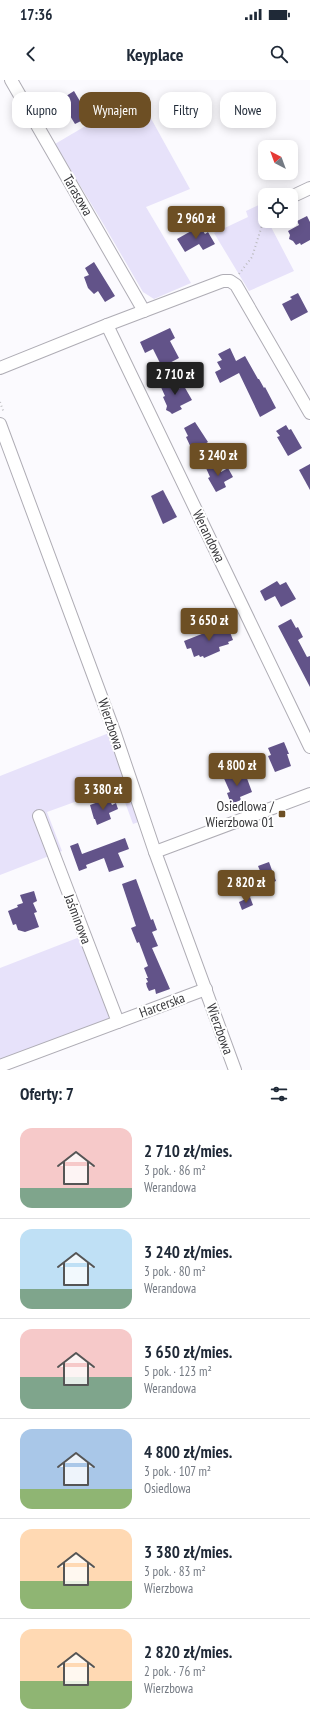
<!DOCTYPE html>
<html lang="pl">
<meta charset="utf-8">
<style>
:root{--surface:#fff;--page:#f2f2f3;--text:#1f2937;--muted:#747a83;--line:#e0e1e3;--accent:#6d4f24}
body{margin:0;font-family:"PT Sans Narrow",sans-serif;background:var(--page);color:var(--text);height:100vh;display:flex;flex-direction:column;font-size:15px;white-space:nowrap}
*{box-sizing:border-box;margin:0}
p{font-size:13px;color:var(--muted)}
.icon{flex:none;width:22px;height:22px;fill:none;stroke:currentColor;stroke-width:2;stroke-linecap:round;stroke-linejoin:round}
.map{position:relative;height:990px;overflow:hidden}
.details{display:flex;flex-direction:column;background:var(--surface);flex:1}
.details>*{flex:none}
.top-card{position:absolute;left:12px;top:12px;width:286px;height:36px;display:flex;gap:8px}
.needle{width:26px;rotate:319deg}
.tools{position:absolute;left:258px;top:60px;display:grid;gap:8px}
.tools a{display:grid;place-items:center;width:40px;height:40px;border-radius:8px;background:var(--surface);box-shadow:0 2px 10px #0003;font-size:20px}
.price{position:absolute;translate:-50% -34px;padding:0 9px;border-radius:4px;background:var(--accent);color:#fff;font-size:13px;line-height:26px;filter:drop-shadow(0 1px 2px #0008)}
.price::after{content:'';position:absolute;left:50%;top:24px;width:12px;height:9px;margin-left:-6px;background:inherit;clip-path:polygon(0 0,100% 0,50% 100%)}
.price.current{background:#222;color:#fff}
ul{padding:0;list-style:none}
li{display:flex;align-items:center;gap:12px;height:100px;padding:0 20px}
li+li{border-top:1px solid var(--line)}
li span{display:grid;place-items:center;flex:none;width:112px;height:80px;border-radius:12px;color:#555}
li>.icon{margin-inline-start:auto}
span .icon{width:48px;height:48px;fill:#fffc;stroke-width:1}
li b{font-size:17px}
h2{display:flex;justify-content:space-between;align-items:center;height:48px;padding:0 20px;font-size:17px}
.tag{padding:0 14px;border-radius:12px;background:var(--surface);box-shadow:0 2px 10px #0003;font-size:14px;line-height:36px}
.tag.current{background:var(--accent);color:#fff}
.status{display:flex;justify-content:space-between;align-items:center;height:28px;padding:0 20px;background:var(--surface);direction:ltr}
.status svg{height:11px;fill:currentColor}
header{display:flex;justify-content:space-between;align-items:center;height:52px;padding:0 20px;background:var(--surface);font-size:18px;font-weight:600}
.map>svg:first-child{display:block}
.green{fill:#e7e2fa}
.building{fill:#625389}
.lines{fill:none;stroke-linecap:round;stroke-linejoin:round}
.street-casing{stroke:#afadb5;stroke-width:14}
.path{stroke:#bcbcbf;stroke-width:2;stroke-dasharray:1 3;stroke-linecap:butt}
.street{stroke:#fff;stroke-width:12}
.poi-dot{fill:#6d4f24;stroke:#fff;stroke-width:1.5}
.labels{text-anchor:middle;stroke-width:4;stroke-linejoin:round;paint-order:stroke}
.street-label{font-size:14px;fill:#37373a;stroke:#fff}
.poi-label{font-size:14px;fill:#37373a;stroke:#fff;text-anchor:end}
</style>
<div class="status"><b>17:36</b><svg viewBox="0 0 49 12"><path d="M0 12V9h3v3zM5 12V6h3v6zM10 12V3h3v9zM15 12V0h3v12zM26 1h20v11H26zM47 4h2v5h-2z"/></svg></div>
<header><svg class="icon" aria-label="back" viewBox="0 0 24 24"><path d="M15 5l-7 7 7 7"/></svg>Keyplace<svg class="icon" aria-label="search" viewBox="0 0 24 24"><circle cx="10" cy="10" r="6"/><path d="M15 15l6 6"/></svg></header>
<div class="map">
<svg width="310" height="990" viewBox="0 0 310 990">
<rect width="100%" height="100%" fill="#fbfafe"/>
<g class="green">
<path d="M 138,15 L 190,109 L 146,127 L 191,203 L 154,219 L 143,212 L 104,145 L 55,64 Z"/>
<path d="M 265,122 L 265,141 L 272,141 L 270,145 L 294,191 L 249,211 L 214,153 L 248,137 L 246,131 Z"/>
<path d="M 114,651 L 144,740 L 133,744 L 119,706 L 47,732 L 62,771 L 0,795 L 0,696 Z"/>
<path d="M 85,855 L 118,942 L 0,990 L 0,888 Z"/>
</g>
<g class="building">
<path d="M 74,11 L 81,23 L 84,21 L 89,30 L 84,34 L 90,43 L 81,41 L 75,44 L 67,31 L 70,29 L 63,18 Z"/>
<path d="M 307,136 L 310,142 L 310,160 L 301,165 L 300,163 L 296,165 L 293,161 L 289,159 L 290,155 L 288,151 L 299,145 L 297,141 Z"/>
<path d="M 200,146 L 205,154 L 208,152 L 215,164 L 203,170 L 199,164 L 185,172 L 177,159 Z"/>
<path d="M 94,182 L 115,216 L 105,222 L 98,211 L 94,214 L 88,208 L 84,197 L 89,195 L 85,188 Z"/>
<path d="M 298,213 L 308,232 L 291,241 L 282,224 L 292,219 L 290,217 Z"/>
<path d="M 170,248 L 175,258 L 170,261 L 179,278 L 162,287 L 153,269 L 145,273 L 140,262 Z"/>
<path d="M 230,268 L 236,281 L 245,276 L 258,299 L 259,299 L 264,308 L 265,307 L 276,328 L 260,337 L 239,293 L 220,303 L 215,292 L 221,289 L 217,282 L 222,280 L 218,274 Z"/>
<path d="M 172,298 L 178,309 L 184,306 L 192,320 L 180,326 L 182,329 L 172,334 L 170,332 L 166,330 L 167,326 L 163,317 L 165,316 L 160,305 Z"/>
<path d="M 195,342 L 208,362 L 205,364 L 202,371 L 198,370 L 193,372 L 186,357 L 188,356 L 184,348 Z"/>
<path d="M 286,345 L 289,350 L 291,349 L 302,368 L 288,376 L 277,357 L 280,356 L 276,351 Z"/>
<path d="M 217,382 L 221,392 L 228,388 L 233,397 L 224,402 L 226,407 L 216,412 L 208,398 L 210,397 L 206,388 Z"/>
<path d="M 310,384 L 310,410 L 299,390 Z"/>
<path d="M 163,410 L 177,437 L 163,444 L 151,416 Z"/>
<path d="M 277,501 L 280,505 L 286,502 L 296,519 L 281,527 L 275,516 L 265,521 L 260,511 Z"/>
<path d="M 291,539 L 296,548 L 298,547 L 303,557 L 298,560 L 307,577 L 310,576 L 310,607 L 278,546 Z"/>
<path d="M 222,546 L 223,548 L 228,547 L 233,560 L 228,562 L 229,564 L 219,567 L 220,571 L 204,578 L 203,576 L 200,577 L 199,575 L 194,577 L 191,568 L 187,569 L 184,561 Z"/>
<path d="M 284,662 L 289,674 L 287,674 L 291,686 L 275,692 L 268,676 L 271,675 L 268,668 Z"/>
<path d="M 245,693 L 252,712 L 240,717 L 241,720 L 231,724 L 227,713 L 230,712 L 222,694 L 231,698 Z"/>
<path d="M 109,718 L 112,725 L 116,723 L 118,729 L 109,733 L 111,739 L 97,745 L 95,739 L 94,739 L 90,725 Z"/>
<path d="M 125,758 L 129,769 L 118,773 L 124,787 L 109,792 L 104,778 L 86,785 L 87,788 L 79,791 L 70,766 L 78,763 L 82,774 Z"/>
<path d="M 269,782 L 276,801 L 266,805 L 258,786 Z"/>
<path d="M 136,799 L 151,840 L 153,839 L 157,850 L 152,852 L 158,866 L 152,868 L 170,909 L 156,914 L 155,909 L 149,911 L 147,907 L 146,903 L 148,902 L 146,898 L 148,898 L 144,888 L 148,886 L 139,862 L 137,863 L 131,848 L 136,846 L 122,804 Z"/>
<path d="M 34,811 L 37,821 L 33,823 L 37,832 L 34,833 L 39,847 L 25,852 L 18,850 L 16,844 L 13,845 L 8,831 L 18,827 L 17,825 L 23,823 L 20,815 Z"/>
<path d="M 250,817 L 253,825 L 242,830 L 239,822 Z"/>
</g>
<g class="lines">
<g class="street-casing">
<g id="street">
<path d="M 11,0 L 144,231"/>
<path d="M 291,117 L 310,108"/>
<path d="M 107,245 L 310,667"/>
<path d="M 0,288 L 107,245 L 223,201 L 230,201 L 236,205 L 310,333"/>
<path d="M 0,344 L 114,651 L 155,772 L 235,990"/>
<path d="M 39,736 L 118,942"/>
<path d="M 155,772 L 310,714"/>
<path d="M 0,986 L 206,909"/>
</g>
</g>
<g class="path">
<path d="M 239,194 L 252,177 L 265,136"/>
<path d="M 0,322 L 4,333"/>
</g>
<use href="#street" class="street"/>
</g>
<rect class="poi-dot" x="278" y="730" width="8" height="8" rx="2"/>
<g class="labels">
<g class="street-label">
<text transform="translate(78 115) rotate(60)" y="5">Tarasowa</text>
<text transform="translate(209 456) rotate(64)" y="5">Werandowa</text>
<text transform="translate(111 644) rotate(71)" y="5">Wierzbowa</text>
<text transform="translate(78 839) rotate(69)" y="5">Jaśminowa</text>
<text transform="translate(162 925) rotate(-20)" y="5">Harcerska</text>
<text transform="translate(220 949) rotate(70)" y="5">Wierzbowa</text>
</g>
<g class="poi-label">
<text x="274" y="731">Osiedlowa /<tspan x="274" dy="16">Wierzbowa 01</tspan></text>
</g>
</g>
</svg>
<div class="tools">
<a><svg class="needle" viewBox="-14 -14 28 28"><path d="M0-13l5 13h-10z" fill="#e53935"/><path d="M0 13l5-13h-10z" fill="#747a83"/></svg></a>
<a><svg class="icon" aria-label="locate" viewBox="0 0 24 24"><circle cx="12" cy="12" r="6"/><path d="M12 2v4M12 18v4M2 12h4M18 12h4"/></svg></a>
</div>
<b class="price" style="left:196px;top:160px">2 960 zł</b>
<b class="price current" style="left:175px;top:316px">2 710 zł</b>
<b class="price" style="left:218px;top:397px">3 240 zł</b>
<b class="price" style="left:209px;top:562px">3 650 zł</b>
<b class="price" style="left:237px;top:707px">4 800 zł</b>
<b class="price" style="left:103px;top:731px">3 380 zł</b>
<b class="price" style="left:246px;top:824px">2 820 zł</b>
<div class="top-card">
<a class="tag">Kupno</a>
<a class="tag current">Wynajem</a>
<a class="tag">Filtry</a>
<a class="tag">Nowe</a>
</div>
</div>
<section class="details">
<h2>Oferty: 7<svg class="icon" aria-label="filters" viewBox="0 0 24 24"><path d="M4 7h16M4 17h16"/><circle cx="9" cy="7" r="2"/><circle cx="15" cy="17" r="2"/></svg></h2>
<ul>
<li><span style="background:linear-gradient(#f6c9c9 75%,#7fa58c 0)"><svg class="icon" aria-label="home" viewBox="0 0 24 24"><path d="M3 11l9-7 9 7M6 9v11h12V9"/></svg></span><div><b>2 710 zł/mies.</b><p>3 pok. · 86 m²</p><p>Werandowa</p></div></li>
<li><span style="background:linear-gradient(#bfe0f5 75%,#7fa58c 0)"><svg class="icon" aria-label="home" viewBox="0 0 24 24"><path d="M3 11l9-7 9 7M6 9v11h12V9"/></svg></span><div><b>3 240 zł/mies.</b><p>3 pok. · 80 m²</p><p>Werandowa</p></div></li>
<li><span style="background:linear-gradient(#f6c9c9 60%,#7fa58c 0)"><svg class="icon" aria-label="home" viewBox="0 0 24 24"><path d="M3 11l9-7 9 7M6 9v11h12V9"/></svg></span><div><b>3 650 zł/mies.</b><p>5 pok. · 123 m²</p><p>Werandowa</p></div></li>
<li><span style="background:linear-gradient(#a9c7e8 75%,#8fb573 0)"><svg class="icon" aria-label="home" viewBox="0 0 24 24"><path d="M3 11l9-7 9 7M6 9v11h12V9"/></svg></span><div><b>4 800 zł/mies.</b><p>3 pok. · 107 m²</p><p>Osiedlowa</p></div></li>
<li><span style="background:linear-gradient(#ffd9b3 65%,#8fb573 0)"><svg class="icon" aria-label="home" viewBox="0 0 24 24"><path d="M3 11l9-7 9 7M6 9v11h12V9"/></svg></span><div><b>3 380 zł/mies.</b><p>3 pok. · 83 m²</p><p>Wierzbowa</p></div></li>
<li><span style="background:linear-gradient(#ffd9b3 65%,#8fb573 0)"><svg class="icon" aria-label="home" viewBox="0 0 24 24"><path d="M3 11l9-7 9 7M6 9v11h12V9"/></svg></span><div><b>2 820 zł/mies.</b><p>2 pok. · 76 m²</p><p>Wierzbowa</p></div></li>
</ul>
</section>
